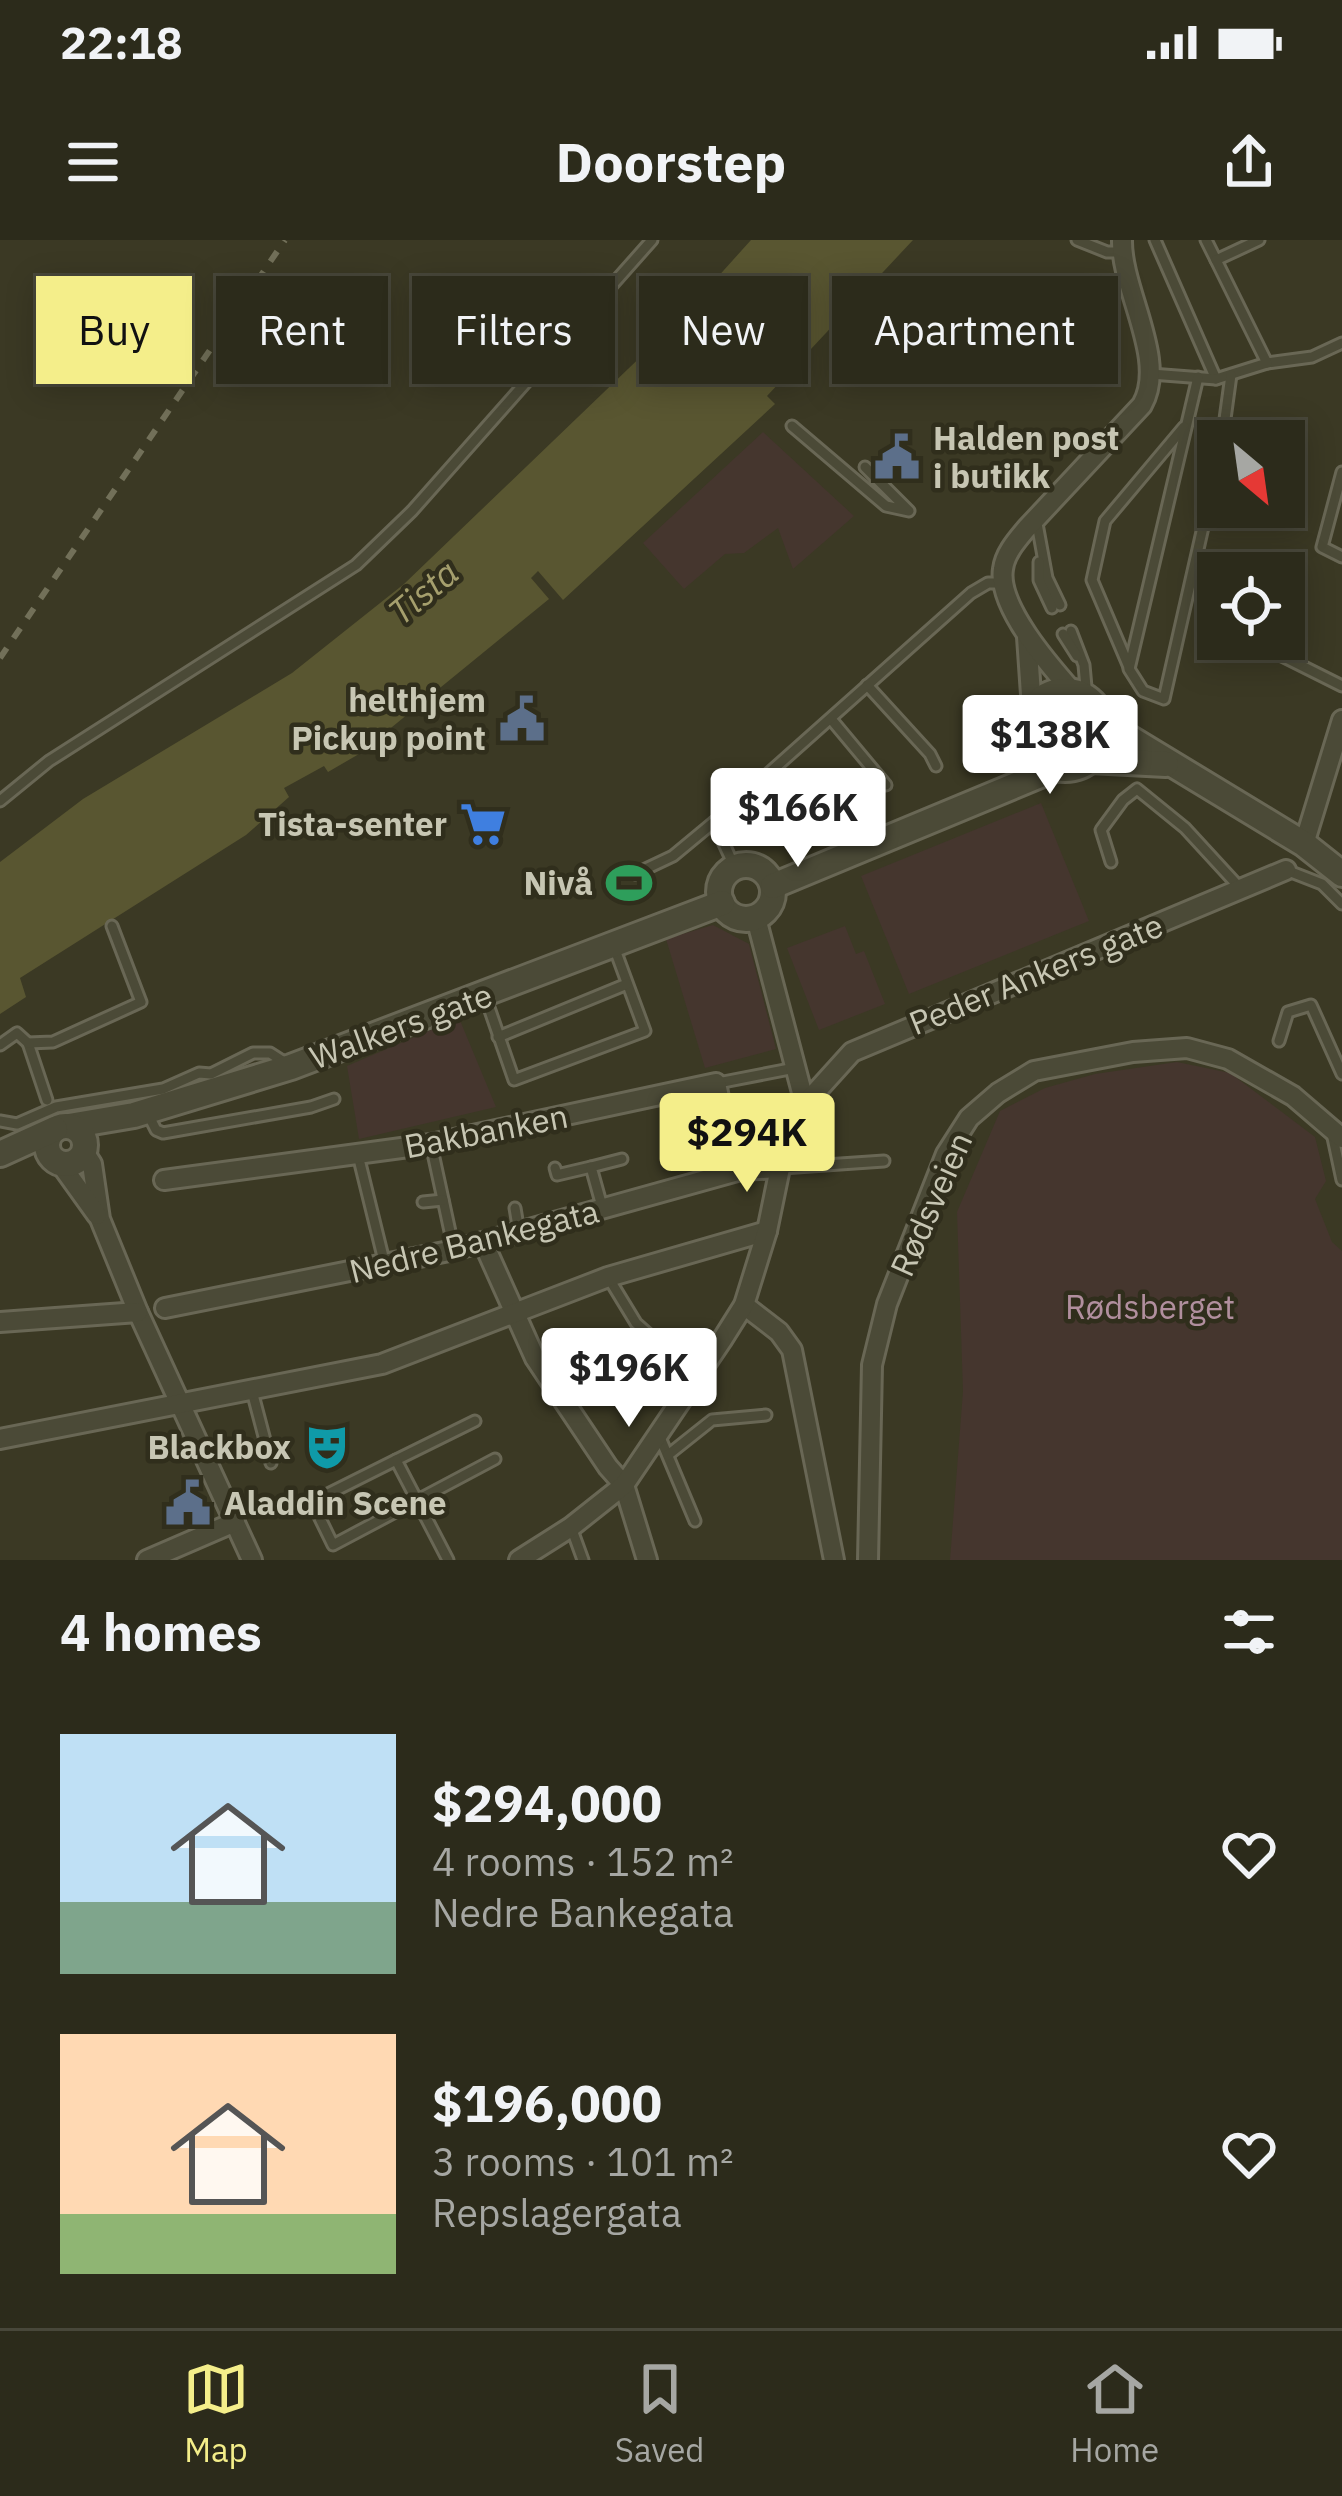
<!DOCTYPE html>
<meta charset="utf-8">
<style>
:root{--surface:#2c2b1b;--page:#343324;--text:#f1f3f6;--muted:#a6a7a3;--line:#48473a;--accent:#f4ee8a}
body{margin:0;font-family:"IBM Plex Sans",sans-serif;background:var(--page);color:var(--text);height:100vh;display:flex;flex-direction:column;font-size:45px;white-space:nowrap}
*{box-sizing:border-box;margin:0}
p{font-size:39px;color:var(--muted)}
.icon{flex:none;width:66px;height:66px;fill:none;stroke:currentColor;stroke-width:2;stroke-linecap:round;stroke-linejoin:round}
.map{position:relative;height:1320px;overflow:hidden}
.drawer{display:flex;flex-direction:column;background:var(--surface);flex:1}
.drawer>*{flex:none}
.guide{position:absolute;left:36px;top:36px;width:1272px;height:108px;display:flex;gap:24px}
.needle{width:78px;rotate:151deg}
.buttons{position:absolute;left:1197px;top:180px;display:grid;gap:24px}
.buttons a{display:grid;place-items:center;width:108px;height:108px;border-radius:0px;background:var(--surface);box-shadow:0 6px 30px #0003,0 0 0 3px var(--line);font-size:60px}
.price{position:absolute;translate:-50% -102px;padding:0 27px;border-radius:12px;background:#fff;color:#222;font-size:39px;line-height:78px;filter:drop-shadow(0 3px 6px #0008)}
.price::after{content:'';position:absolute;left:50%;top:72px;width:36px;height:27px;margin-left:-18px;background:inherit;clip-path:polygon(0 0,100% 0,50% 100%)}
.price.selected{background:var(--accent);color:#111}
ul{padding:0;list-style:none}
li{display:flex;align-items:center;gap:36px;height:300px;padding:0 60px}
li span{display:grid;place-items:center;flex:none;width:336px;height:240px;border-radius:0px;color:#555}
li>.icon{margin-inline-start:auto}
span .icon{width:144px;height:144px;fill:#fffc;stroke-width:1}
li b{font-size:51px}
h2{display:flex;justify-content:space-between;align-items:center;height:144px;padding:0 60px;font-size:51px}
.chip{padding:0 42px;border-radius:0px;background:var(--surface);box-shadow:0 6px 30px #0003,0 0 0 3px var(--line);font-size:42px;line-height:108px}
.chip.selected{background:var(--accent);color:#111}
.status{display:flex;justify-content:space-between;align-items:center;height:84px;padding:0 60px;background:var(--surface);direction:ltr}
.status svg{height:33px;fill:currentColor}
header{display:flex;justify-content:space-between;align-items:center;height:156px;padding:0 60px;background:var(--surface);font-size:54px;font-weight:800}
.tabs{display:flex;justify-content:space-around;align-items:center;height:168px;border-top:3px solid var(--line);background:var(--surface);font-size:33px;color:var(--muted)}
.tabs a{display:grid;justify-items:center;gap:6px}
.tabs .selected{color:var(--accent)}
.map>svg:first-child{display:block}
.green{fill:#45362e}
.water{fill:#595631}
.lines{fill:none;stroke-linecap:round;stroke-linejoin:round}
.service-casing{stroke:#696755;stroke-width:15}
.minor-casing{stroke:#696755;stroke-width:24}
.tertiary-casing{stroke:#696755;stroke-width:30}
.service{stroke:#4b4a37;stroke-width:9}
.minor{stroke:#4b4a37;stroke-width:18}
.tertiary{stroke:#4b4a37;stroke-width:24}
.rail{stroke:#727059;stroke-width:6;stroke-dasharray:12 12;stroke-linecap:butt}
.labels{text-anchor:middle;stroke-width:9;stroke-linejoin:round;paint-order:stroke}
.poi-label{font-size:33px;font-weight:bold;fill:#c7c6b3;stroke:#302e1c;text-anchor:end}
.street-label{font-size:33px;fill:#c7c6b3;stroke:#302e1c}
.park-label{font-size:33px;fill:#b18f9e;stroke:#302e1c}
.water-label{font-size:36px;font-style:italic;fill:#a59f6d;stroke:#302e1c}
</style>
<div class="status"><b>22:18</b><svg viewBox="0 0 49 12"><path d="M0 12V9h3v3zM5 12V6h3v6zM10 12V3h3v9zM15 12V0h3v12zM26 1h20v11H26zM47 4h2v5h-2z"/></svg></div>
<header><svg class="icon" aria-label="menu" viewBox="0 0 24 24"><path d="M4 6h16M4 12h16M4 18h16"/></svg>Doorstep<svg class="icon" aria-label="share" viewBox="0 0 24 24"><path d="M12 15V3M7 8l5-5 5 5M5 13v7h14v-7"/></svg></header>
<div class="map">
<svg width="1342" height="1320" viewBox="0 0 1342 1320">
<rect width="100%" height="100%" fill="#3b3924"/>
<g class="green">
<path d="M 763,192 L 854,276 L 793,329 L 778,288 L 744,313 L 725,314 L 684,349 L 643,303 Z"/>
<path d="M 1041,563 L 1089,681 L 909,754 L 861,636 Z"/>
<path d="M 713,685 L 749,704 L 776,809 L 705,828 L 666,699 Z"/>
<path d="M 845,686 L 856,714 L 864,711 L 885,764 L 819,790 L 787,708 Z"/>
<path d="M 459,778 L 496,867 L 359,899 L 347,826 Z"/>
<path d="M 1177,822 L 1230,833 L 1315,897 L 1326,941 L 1315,959 L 1332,1002 L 1342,1011 L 1342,1320 L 950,1320 L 963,1151 L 957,972 L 1000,871 L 1045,848 L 1095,834 Z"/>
</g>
<path class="water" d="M 751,0 L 913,0 L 767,156 L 775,164 L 563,360 L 538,331 L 531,338 L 549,359 L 359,514 L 328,532 L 324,526 L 284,548 L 289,557 L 246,595 L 20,738 L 26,757 L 0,774 L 0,622 L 83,559 L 292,433 L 404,344 L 679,80 Z"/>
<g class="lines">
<g class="service-casing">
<g id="service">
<path d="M 1077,0 L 1107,12 L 1121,12"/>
<path d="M 1155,0 L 1216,139"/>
<path d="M 1206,0 L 1216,20"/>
<path d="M 1267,123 L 1312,117 L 1342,103"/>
<path d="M 1151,134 L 1216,139 L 1267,123 L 1216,20 L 1259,0"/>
<path d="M 1198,137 L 1129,429 L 1143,451 L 1164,459 L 1218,221"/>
<path d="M 792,186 L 886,266 L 909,271 L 865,227"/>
<path d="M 1222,201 L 1231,135"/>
<path d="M 1342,232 L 1322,307 L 1342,317"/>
<path d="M 1036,278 L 1047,338 L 1060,365"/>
<path d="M 1039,322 L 1039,340 L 1052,368"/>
<path d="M 1071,391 L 1084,425 L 1087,458"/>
<path d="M 1063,394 L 1077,416"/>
<path d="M 1280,415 L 1342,446"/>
<path d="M 1129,427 L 1092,340 L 1105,281 L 1184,187"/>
<path d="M 867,445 L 930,514 L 936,526"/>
<path d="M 831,479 L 886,545"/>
<path d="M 0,561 L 49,521 L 356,325 L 412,271 L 652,0"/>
<path d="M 714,582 L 735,628"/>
<path d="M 1111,622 L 1101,590 L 1123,560 L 1137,549 L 1185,588 L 1241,649"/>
<path d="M 1286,630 L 1322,644 L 1342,664"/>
<path d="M 635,634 L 673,616 L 714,582 L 971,353 L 988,343 L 1003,343"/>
<path d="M 485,756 L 514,840 L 645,791 L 614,707"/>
<path d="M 498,797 L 627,744"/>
<path d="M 1279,801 L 1288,772 L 1311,765 L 1342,834"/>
<path d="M 28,803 L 47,860"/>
<path d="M 0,805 L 17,793 L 28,803 L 53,802 L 141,762 L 112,686"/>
<path d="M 718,843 L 795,828"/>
<path d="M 149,876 L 156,890 L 163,893 L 311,867 L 334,859"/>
<path d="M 0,881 L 17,884 L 56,867 L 163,849 L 199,833 L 211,834 L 253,813 L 270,813 L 284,822"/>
<path d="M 1332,893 L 1342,940"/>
<path d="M 431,904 L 454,1010"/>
<path d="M 358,915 L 385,1025"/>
<path d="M 555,928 L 557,935 L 591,927"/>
<path d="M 782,928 L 884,921"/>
<path d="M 423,962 L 443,960"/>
<path d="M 515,968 L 519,992"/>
<path d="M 603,970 L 591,927 L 622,919"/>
<path d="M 608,1037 L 636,1083 L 697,1137"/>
<path d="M 252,1151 L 271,1223"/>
<path d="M 659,1195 L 695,1281"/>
<path d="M 668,1215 L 712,1180 L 766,1175"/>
<path d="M 396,1220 L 475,1181"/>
<path d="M 571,1287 L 583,1320"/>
<path d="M 448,1320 C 431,1287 413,1253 396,1220 L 312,1262 L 333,1305 L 495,1219"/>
</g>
</g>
<g class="minor-casing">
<g id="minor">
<path d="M 1027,397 L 1032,469"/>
<path d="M 1073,452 C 1050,426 997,366 1003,329 C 1005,313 1017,300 1027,288 L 1142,165 C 1168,120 1121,50 1122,0"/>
<path d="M 1304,604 L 1342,480"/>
<path d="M 756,678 L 805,864"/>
<path d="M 85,913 L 92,924 L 100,979 L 138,1072 L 252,1320"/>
<path d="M 59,922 L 97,975"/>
<path d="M 164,940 L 431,904 L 716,843 L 727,897 L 741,930"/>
<path d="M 483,1002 L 535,1118 L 608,1227 L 624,1245 L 647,1320"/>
<path d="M 744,1065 L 779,1092 L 792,1110 L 834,1320"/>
<path d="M 165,1068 L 454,1010 L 741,930 L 780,928"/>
<path d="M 0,1082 L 138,1072"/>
<path d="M 0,1199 L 382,1124 L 608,1037 L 767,991"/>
<path d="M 147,1320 L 235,1282"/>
<path d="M 519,1320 L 571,1287 L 624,1245 L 722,1100 L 744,1065 L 767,991 L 780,928 L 805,864 L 852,812 L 1286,630"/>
<path d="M 868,1320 L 872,1125 L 887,1064 L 946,914 L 969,878 L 998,853 L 1034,831 L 1133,812 L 1187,808 L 1228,819 L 1293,856 L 1342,898"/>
</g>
</g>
<g class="tertiary-casing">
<g id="tertiary">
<circle cx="1065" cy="490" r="39"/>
<path d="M 1103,482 L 1304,604 L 1342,634"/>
<path d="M 1090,520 L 1166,524"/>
<circle cx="746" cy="652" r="27"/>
<path d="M 773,646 L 1057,528"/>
<path d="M 69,886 L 134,875 L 291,827 L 722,663"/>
<circle cx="66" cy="905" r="19"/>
<path d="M 0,914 L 55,889"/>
</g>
</g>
<use href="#service" class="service"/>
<use href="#minor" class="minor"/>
<use href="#tertiary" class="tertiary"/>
<path class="rail" d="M 0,418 L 285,0"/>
</g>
<defs>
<g id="civic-bare" transform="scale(3.6)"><path d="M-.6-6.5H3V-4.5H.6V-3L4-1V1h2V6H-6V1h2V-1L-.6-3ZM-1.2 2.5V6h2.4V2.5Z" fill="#5c6f8a" stroke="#302e1c" stroke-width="2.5" paint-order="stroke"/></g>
<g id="supermarket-bare" transform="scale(3.6)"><path d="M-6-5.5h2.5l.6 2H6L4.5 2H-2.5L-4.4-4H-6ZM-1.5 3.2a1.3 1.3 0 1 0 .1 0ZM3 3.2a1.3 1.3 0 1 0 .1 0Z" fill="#3f7fe0" stroke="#302e1c" stroke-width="2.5" paint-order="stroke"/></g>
<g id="stadium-bare" transform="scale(3.6)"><path d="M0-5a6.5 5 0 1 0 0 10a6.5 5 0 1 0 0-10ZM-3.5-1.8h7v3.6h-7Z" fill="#2e9e5b" stroke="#302e1c" stroke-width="2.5" paint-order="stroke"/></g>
<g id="theatre-bare" transform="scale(3.6)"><path d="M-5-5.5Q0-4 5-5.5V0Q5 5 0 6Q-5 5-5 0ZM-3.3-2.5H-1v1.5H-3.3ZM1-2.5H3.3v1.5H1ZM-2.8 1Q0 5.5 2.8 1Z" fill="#0f9aa8" stroke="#302e1c" stroke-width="2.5" paint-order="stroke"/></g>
</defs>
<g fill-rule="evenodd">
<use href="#civic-bare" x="897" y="217"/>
<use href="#civic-bare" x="522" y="479"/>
<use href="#supermarket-bare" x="483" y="584"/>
<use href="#stadium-bare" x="629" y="643"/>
<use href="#theatre-bare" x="327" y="1207"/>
<use href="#civic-bare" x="188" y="1263"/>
</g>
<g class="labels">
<g class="poi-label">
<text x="933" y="210" text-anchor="start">Halden post<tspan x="933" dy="38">i butikk</tspan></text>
<text x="486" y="472">helthjem<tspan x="486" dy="38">Pickup point</tspan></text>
<text x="447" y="596">Tista-senter</text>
<text x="593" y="655">Nivå</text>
<text x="291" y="1219">Blackbox</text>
<text x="224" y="1275" text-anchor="start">Aladdin Scene</text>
</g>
<g class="street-label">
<text transform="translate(1036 734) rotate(-22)" y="12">Peder Ankers gate</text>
<text transform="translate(401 786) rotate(-20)" y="12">Walkers gate</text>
<text transform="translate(486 891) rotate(-11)" y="12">Bakbanken</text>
<text transform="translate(931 964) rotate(-66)" y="12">Rødsveien</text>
<text transform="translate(474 1001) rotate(-14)" y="12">Nedre Bankegata</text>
</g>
<g class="park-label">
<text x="1150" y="1079">Rødsberget</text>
</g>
<g class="water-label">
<text transform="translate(423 352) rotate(-40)" y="13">Tista</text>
</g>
</g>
</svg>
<div class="buttons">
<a><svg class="needle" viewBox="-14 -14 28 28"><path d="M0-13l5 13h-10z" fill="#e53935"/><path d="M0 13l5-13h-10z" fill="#a6a7a3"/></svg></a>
<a><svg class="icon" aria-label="locate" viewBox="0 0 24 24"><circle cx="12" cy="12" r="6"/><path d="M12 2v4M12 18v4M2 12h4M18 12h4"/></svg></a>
</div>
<b class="price" style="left:1050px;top:557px">$138K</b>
<b class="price" style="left:798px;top:630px">$166K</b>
<b class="price selected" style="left:747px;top:955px">$294K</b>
<b class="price" style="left:629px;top:1190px">$196K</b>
<div class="guide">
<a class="chip selected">Buy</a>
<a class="chip">Rent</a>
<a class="chip">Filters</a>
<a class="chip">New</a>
<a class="chip">Apartment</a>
</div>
</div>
<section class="drawer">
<h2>4 homes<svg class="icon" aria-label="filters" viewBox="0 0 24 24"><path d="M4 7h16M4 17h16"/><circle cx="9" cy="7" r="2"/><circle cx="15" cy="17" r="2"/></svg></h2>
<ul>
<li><span style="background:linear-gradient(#bfe0f5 70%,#7fa58c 0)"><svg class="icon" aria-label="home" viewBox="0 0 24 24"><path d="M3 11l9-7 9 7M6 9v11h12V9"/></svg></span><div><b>$294,000</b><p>4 rooms · 152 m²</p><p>Nedre Bankegata</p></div><svg class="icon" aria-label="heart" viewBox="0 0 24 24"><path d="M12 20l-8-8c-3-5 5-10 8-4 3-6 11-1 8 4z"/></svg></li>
<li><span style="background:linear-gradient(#ffd9b3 75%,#8fb573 0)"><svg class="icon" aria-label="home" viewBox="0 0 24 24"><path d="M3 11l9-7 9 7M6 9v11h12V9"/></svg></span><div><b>$196,000</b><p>3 rooms · 101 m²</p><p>Repslagergata</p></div><svg class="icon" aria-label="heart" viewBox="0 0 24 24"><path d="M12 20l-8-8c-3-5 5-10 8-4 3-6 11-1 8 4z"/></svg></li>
</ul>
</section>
<nav class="tabs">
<a class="selected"><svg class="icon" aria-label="map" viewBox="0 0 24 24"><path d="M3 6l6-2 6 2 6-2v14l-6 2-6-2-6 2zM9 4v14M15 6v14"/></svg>Map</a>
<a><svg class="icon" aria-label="saved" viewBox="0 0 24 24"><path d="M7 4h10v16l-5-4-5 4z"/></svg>Saved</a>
<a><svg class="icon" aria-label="home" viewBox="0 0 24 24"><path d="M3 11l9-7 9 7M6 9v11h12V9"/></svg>Home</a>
</nav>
